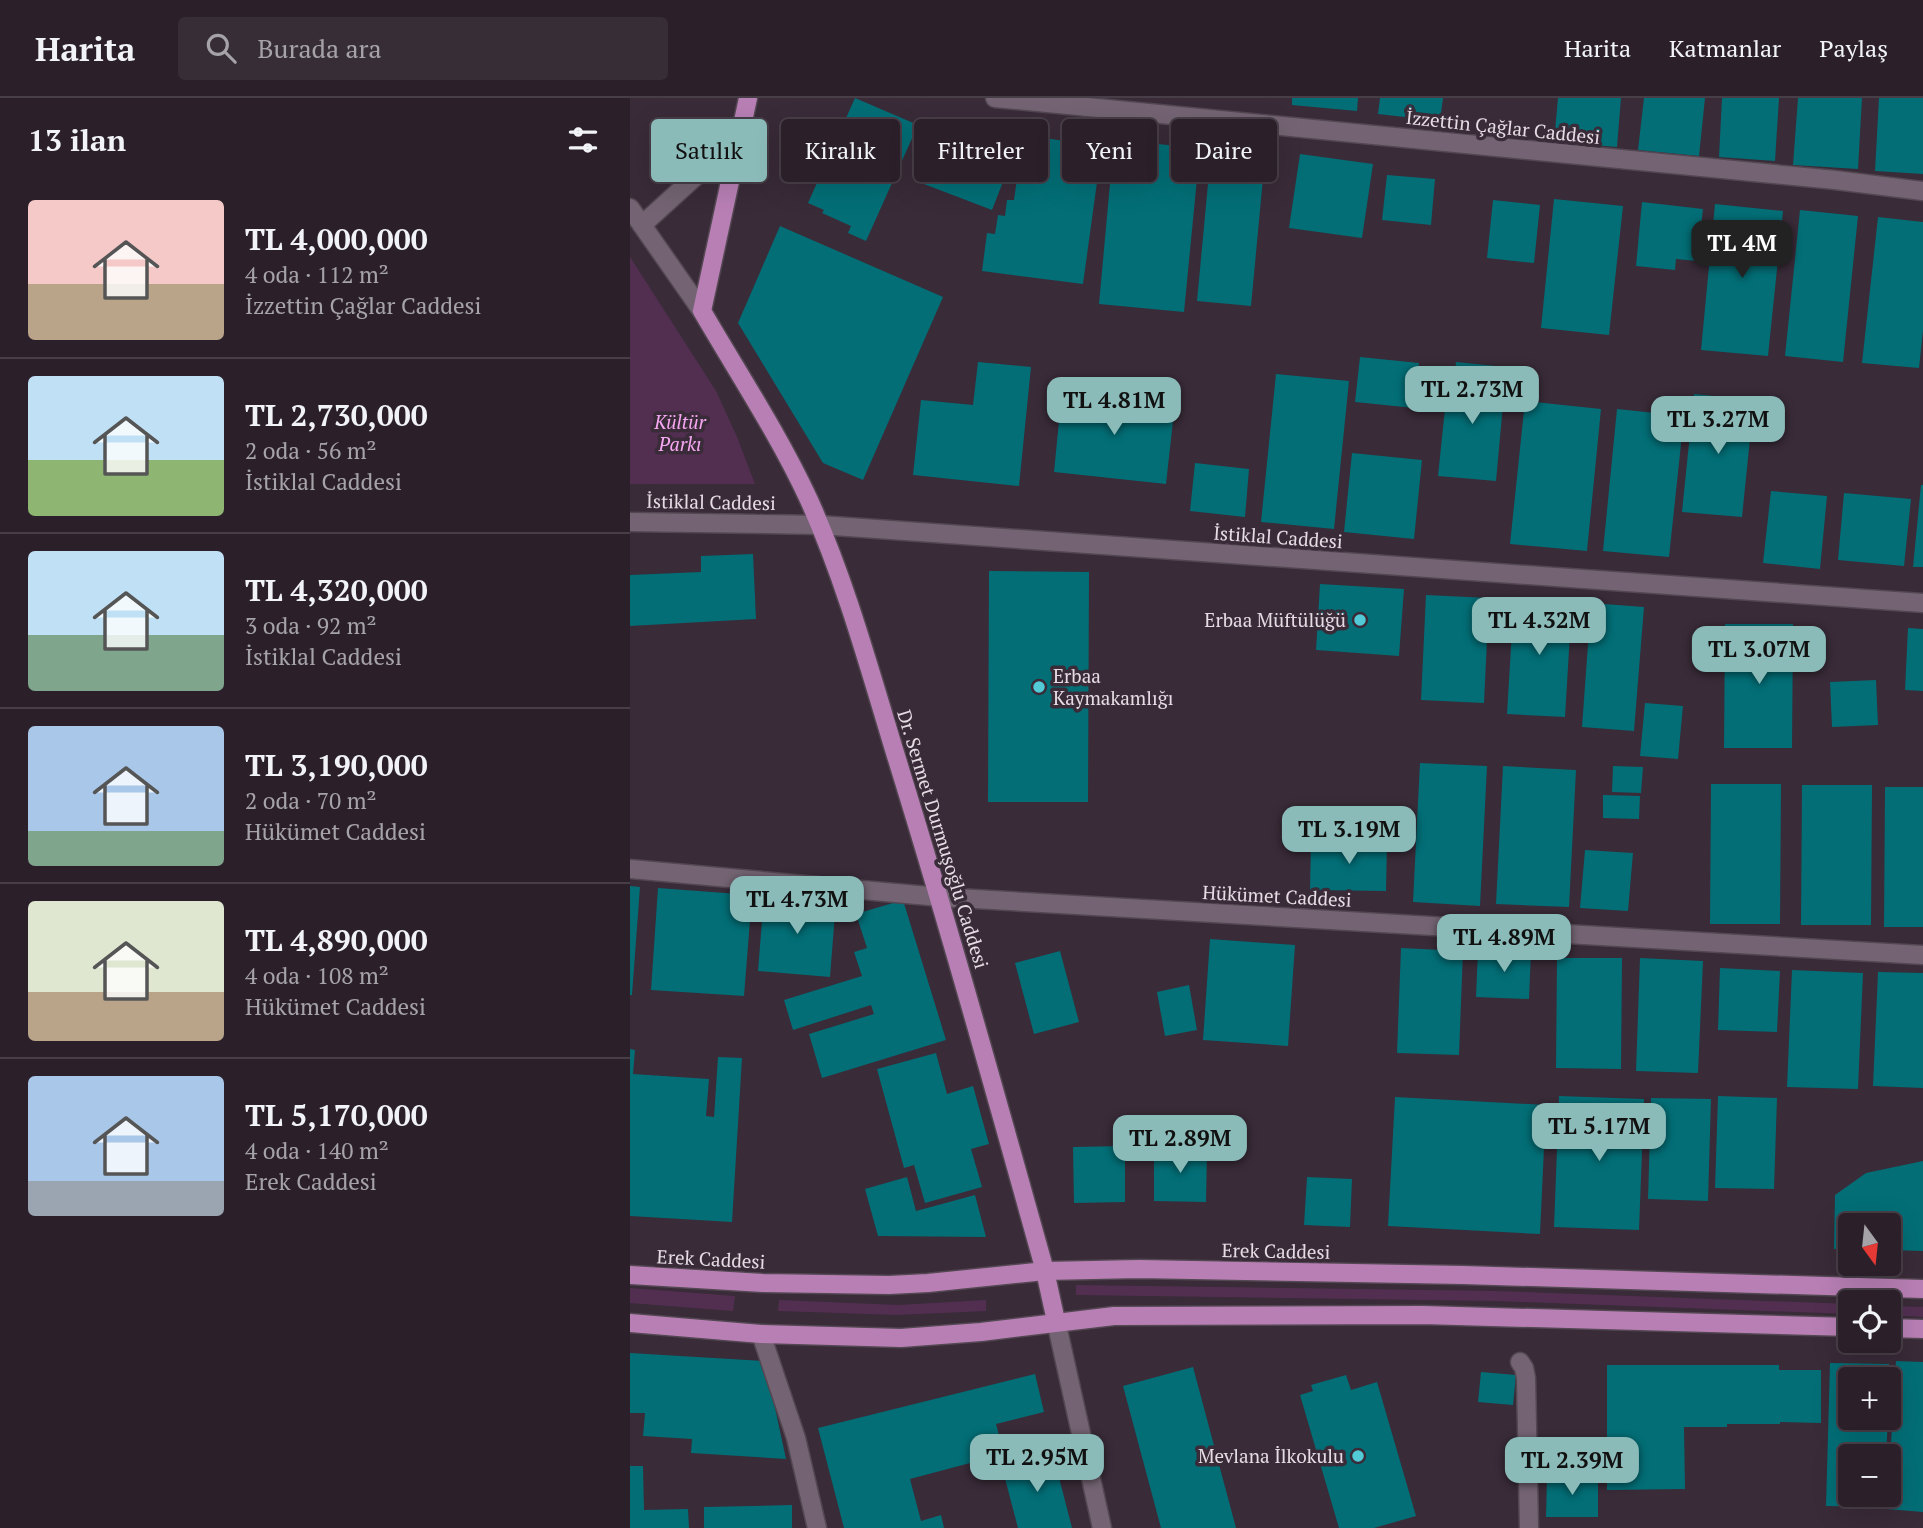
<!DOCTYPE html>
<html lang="tr">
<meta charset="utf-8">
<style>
:root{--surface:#2b202a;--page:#372d36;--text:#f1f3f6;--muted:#a6a3a8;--line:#473e47;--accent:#8bbbb9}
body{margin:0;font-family:"PT Serif",serif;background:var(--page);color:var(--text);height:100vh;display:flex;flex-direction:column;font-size:26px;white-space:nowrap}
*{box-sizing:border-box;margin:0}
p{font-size:23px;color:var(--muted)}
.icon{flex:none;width:38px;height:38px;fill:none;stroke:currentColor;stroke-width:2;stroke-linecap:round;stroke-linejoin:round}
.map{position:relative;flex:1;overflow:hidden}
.side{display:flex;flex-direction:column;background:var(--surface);width:630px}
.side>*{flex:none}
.guide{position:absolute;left:21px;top:21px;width:665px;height:63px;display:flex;gap:14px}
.needle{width:46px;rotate:165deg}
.fabs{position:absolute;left:1208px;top:1115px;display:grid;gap:14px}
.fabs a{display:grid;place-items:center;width:63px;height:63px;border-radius:7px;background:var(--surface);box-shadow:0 7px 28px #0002,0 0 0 2px var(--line);font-size:35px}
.price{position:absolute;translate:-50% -60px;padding:0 16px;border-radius:14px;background:var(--accent);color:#111;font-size:23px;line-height:46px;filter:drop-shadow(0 2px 4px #0008)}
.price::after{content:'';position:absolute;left:50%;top:42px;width:21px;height:16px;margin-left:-10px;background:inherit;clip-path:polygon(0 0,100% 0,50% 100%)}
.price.on{background:#222;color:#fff}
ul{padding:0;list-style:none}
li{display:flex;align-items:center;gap:21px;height:175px;padding:0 28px}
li+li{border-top:2px solid var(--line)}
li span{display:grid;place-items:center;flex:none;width:196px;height:140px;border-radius:7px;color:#555}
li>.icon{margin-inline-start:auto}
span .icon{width:84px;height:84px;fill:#fffc;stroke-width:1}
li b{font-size:30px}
h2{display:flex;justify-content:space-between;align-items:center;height:84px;padding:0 28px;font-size:30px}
.pill{padding:0 24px;border-radius:7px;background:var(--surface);box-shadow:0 7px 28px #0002,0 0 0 2px var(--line);font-size:24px;line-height:63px}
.pill.on{background:var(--accent);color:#111}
header{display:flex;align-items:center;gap:42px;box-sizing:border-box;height:98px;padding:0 35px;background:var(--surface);border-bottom:2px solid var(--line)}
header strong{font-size:33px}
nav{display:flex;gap:38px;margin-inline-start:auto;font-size:24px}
.search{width:490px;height:63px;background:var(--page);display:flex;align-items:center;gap:18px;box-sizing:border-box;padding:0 24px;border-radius:7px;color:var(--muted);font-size:26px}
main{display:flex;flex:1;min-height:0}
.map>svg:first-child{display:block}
.green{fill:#522f51}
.building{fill:#036e76}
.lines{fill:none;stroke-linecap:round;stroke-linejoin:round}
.minor-casing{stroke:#534752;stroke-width:21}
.major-casing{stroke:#534752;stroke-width:21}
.minor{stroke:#746473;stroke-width:18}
.major{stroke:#b87fb5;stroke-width:18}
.poi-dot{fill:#52cbd7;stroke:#392b38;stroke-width:2.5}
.labels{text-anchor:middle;stroke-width:7;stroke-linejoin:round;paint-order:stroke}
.street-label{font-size:19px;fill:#e5dce4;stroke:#392b38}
.park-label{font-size:19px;font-style:italic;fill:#f6a7f2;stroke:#392b38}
.poi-label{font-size:19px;fill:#e5dce4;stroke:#392b38;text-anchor:end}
</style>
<header>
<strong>Harita</strong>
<div class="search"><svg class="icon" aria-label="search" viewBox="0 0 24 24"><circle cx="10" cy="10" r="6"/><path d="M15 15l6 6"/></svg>Burada ara</div>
<nav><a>Harita</a><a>Katmanlar</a><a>Paylaş</a></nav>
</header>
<main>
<section class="side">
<h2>13 ilan<svg class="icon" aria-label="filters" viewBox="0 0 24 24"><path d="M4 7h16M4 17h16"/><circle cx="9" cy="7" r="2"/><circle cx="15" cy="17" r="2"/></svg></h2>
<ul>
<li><span style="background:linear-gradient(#f6c9c9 60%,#b9a48a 0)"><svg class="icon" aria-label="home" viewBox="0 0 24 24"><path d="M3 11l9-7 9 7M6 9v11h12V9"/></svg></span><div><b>TL 4,000,000</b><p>4 oda · 112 m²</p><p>İzzettin Çağlar Caddesi</p></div></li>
<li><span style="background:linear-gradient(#bfe0f5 60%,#8fb573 0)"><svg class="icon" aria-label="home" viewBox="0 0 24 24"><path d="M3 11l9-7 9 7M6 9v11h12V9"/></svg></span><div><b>TL 2,730,000</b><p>2 oda · 56 m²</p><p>İstiklal Caddesi</p></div></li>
<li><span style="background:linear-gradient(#bfe0f5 60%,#7fa58c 0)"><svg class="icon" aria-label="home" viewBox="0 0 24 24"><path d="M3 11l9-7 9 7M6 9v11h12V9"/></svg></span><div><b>TL 4,320,000</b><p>3 oda · 92 m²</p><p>İstiklal Caddesi</p></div></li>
<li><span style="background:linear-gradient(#a9c7e8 75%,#7fa58c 0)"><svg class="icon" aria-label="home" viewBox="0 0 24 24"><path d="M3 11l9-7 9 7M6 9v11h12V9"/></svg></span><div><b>TL 3,190,000</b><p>2 oda · 70 m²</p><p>Hükümet Caddesi</p></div></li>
<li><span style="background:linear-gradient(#dfe7d0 65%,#b9a48a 0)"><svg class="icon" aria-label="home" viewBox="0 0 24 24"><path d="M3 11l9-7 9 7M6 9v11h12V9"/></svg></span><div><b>TL 4,890,000</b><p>4 oda · 108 m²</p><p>Hükümet Caddesi</p></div></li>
<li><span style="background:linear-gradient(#a9c7e8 75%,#9aa5b1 0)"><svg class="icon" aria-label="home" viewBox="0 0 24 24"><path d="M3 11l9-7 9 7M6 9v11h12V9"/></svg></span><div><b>TL 5,170,000</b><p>4 oda · 140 m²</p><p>Erek Caddesi</p></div></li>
</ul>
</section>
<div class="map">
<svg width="1293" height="1430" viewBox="0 0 1293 1430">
<rect width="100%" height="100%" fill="#392b38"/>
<g class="green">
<path d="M 0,159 L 86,293 L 107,339 L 125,386 L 0,386 Z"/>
<path d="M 446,1187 L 867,1193 L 1220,1206 L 1220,1216 L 865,1203 L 446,1197 Z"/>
<path d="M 0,1190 L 105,1198 L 103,1213 L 0,1205 Z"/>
<path d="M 149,1202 L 268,1207 L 356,1202 L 356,1213 L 267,1217 L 148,1213 Z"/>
<path d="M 1258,1208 L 1293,1209 L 1293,1219 L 1258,1217 Z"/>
</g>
<g class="building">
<path d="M 225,0 L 288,27 L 236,143 L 218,135 L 221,128 L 192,115 L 194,112 L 178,105 Z"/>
<path d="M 662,0 L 728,0 L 727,13 L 662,7 Z"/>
<path d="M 750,0 L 813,0 L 810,23 L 748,16 Z"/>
<path d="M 928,0 L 991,0 L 987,49 L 924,44 Z"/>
<path d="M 1014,0 L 1075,0 L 1069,58 L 1008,52 Z"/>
<path d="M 1092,0 L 1149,0 L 1145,63 L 1089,59 Z"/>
<path d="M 1168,0 L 1232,0 L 1228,71 L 1163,67 Z"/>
<path d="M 1249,0 L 1293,0 L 1293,76 L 1245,73 Z"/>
<path d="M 307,29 L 383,58 L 362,112 L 286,83 Z"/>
<path d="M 399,38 L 472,48 L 453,186 L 352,173 L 357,135 L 365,136 L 368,117 L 375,118 L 377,102 L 384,102 L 387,81 L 393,82 Z"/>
<path d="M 484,42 L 570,50 L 554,214 L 469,206 Z"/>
<path d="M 581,54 L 635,59 L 621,208 L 567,203 Z"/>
<path d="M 670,56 L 743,66 L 732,140 L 659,130 Z"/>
<path d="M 757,77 L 805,81 L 801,127 L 752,122 Z"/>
<path d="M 924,101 L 993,108 L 979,237 L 911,230 Z"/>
<path d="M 863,102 L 910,107 L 904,165 L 857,160 Z"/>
<path d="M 1012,104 L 1073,111 L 1067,163 L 1046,161 L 1045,172 L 1006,168 Z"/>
<path d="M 1085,106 L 1153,113 L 1138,258 L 1071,252 Z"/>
<path d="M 1170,112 L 1228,118 L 1213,264 L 1155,258 Z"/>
<path d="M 1248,119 L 1293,124 L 1293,232 L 1289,270 L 1232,265 Z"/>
<path d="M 150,128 L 313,199 L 233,382 L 193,365 L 108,225 Z"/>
<path d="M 730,259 L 789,265 L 784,310 L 725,304 Z"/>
<path d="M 348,264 L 401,269 L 389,388 L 283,377 L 291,302 L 343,307 Z"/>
<path d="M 826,264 L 866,268 L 862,306 L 873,307 L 866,383 L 808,378 L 816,301 L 822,302 Z"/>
<path d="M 646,276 L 719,283 L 704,431 L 631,424 Z"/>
<path d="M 432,293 L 545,305 L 536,386 L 424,374 Z"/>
<path d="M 1064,296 L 1124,302 L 1112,419 L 1052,414 Z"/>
<path d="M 895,303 L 971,311 L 957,453 L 880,446 Z"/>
<path d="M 987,311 L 1054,318 L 1039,459 L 973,453 Z"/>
<path d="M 722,355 L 792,362 L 784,441 L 714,434 Z"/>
<path d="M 565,365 L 619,371 L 615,419 L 560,413 Z"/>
<path d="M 1291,387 L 1293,387 L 1293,469 L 1283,469 Z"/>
<path d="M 1141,393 L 1197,398 L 1190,471 L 1133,465 Z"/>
<path d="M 1214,395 L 1281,401 L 1274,468 L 1208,462 Z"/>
<path d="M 123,456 L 126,521 L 0,528 L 0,477 L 71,474 L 71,458 Z"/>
<path d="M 359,473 L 459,474 L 458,704 L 358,704 Z"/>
<path d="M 690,486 L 774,491 L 769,558 L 686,552 Z"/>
<path d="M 796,497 L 859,500 L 854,605 L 791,602 Z"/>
<path d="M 884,499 L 942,502 L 935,619 L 877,616 Z"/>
<path d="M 961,505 L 1014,509 L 1004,633 L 952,629 Z"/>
<path d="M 1095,526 L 1163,526 L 1162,650 L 1094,650 Z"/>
<path d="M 1278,530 L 1293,531 L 1293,593 L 1275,592 Z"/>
<path d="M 1246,582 L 1248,627 L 1202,629 L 1200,584 Z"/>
<path d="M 1015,605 L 1053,608 L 1048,661 L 1010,658 Z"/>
<path d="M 790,665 L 857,668 L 850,808 L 783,804 Z"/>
<path d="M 873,668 L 946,672 L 939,809 L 866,806 Z"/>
<path d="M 983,668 L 1013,669 L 1011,695 L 982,694 Z"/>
<path d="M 1081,686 L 1151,686 L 1150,826 L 1080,826 Z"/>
<path d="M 1172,687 L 1242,687 L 1241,827 L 1171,827 Z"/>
<path d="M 1255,689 L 1293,689 L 1293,829 L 1254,829 Z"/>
<path d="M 973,697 L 1010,698 L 1009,721 L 973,720 Z"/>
<path d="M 681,742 L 757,743 L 756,793 L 680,792 Z"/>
<path d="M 955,752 L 1003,755 L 998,813 L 950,810 Z"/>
<path d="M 0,788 L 10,789 L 2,897 L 0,897 Z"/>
<path d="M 28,790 L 122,797 L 114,898 L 21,892 Z"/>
<path d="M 134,798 L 206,803 L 200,879 L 128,873 Z"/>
<path d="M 273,802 L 316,942 L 192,980 L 179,936 L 244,916 L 241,907 L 163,932 L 154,902 L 232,878 L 224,854 L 237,850 L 226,816 Z"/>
<path d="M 580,841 L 665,847 L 658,948 L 573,942 Z"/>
<path d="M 771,850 L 833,853 L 829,957 L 767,955 Z"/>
<path d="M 848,852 L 901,854 L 899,901 L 846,899 Z"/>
<path d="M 430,853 L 449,924 L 404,936 L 385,865 Z"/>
<path d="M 927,860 L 992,860 L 991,971 L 926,970 Z"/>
<path d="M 1010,860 L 1073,863 L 1068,975 L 1006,973 Z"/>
<path d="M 1090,870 L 1150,873 L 1147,934 L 1088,932 Z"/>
<path d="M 1162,872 L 1233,875 L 1228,991 L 1157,989 Z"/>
<path d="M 1248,874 L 1293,875 L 1293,990 L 1243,988 Z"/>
<path d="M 559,887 L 567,932 L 535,938 L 527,894 Z"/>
<path d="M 0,951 L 5,952 L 3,976 L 79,981 L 76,1018 L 84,1019 L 88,959 L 112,960 L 102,1124 L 0,1118 Z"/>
<path d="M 306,955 L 317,996 L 343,988 L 359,1046 L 341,1051 L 352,1089 L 295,1105 L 284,1067 L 274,1070 L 247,971 Z"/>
<path d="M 929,998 L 1014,1001 L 1009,1132 L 924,1129 Z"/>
<path d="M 1088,998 L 1147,1000 L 1144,1091 L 1085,1090 Z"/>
<path d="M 765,999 L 916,1007 L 910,1136 L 758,1128 Z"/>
<path d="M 1021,1000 L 1081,1001 L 1078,1103 L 1018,1101 Z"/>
<path d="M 495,1048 L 495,1104 L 444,1105 L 443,1049 Z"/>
<path d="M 524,1051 L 577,1052 L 576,1104 L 524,1103 Z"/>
<path d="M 1293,1063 L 1293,1153 L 1258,1152 L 1258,1127 L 1220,1127 L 1220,1151 L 1204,1151 L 1205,1097 L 1236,1075 Z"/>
<path d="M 277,1079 L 286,1113 L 345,1097 L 356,1139 L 248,1138 L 235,1091 Z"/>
<path d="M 677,1079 L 722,1081 L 720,1129 L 674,1127 Z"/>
<path d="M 0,1255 L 135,1263 L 156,1361 L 61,1355 L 62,1341 L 13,1338 L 15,1315 L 0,1315 Z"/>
<path d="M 1266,1263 L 1293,1264 L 1293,1414 L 1257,1411 Z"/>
<path d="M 1200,1265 L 1259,1266 L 1259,1281 L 1220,1281 L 1220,1320 L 1258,1320 L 1256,1358 L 1220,1358 L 1220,1396 L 1255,1396 L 1255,1409 L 1196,1408 Z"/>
<path d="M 977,1267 L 1149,1267 L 1149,1272 L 1191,1272 L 1191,1325 L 1150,1324 L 1150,1326 L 1097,1326 L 1097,1329 L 1054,1329 L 1055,1391 L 977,1392 Z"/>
<path d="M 563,1269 L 606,1430 L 531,1430 L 493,1288 Z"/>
<path d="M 851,1274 L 886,1277 L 883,1307 L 848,1304 Z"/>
<path d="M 405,1276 L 414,1314 L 366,1326 L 374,1356 L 280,1381 L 291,1423 L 311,1417 L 314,1430 L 214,1430 L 188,1330 Z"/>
<path d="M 716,1277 L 721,1292 L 747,1284 L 786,1418 L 744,1430 L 709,1430 L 670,1297 L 683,1293 L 681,1287 Z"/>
<path d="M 423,1356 L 442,1430 L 388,1430 L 372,1369 Z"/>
<path d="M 0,1368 L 13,1368 L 14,1412 L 58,1411 L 59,1430 L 0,1430 Z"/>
<path d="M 917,1379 L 968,1379 L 968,1419 L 916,1419 Z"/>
<path d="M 162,1407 L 162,1430 L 74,1430 L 74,1409 Z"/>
</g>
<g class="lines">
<g class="minor-casing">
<g id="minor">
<path d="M 365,0 L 1205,82 L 1293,93"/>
<path d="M 0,110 L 72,213"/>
<path d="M 12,127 L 111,37"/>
<path d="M 0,424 L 190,427 L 1293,505"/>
<path d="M 0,771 L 310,799 L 1293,857"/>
<path d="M 426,1223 L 472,1430"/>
<path d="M 131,1236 L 166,1340 L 187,1430"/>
<path d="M 890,1264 L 894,1270 L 896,1280 L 899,1430"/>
</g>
</g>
<g class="major-casing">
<g id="major">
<path d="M 118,0 L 72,213 C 108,275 149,337 179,402 C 216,484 240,573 266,658 C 319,829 367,1001 415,1173 L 426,1223"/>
<path d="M 0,1177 L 133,1185 L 259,1187 L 298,1185 L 415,1173 L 509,1171 L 833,1177 L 1293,1191"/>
<path d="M 0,1225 L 131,1236 L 271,1240 L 351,1234 L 484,1218 L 793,1217 L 1220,1229"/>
<path d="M 1258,1230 L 1293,1231"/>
</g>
</g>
<use href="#minor" class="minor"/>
<use href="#major" class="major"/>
</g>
<g class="poi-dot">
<circle cx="730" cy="522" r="7"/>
<circle cx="409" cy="589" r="7"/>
<circle cx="728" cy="1358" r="7"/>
</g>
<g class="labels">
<g class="street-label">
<text transform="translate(873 29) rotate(6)" y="7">İzzettin Çağlar Caddesi</text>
<text transform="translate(81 404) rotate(1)" y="7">İstiklal Caddesi</text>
<text transform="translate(648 439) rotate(4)" y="7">İstiklal Caddesi</text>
<text transform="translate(313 741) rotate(73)" y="7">Dr. Sermet Durmuşoğlu Caddesi</text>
<text transform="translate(647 798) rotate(3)" y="7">Hükümet Caddesi</text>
<text transform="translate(646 1153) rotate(1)" y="7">Erek Caddesi</text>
<text transform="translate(81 1161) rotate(3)" y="7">Erek Caddesi</text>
</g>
<g class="park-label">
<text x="50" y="331">Kültür<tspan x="50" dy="22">Parkı</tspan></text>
</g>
<g class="poi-label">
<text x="716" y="529">Erbaa Müftülüğü</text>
<text x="423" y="585" text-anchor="start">Erbaa<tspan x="423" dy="22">Kaymakamlığı</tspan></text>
<text x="714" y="1365">Mevlana İlkokulu</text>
</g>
</g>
</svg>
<div class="fabs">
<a><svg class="needle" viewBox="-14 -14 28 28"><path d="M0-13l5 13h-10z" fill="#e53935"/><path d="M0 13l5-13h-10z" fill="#a6a3a8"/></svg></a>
<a><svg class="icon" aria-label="locate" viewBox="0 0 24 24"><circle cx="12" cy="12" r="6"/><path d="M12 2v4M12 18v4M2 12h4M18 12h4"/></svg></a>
<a>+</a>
<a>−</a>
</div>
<b class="price on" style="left:1112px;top:182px">TL 4M</b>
<b class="price" style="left:842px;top:328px">TL 2.73M</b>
<b class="price" style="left:484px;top:339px">TL 4.81M</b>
<b class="price" style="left:1088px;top:358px">TL 3.27M</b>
<b class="price" style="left:909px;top:559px">TL 4.32M</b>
<b class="price" style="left:1129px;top:588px">TL 3.07M</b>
<b class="price" style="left:719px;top:768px">TL 3.19M</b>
<b class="price" style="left:167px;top:838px">TL 4.73M</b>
<b class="price" style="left:874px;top:876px">TL 4.89M</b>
<b class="price" style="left:969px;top:1065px">TL 5.17M</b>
<b class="price" style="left:550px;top:1077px">TL 2.89M</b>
<b class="price" style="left:407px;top:1396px">TL 2.95M</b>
<b class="price" style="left:942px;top:1399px">TL 2.39M</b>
<div class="guide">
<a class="pill on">Satılık</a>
<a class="pill">Kiralık</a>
<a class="pill">Filtreler</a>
<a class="pill">Yeni</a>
<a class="pill">Daire</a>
</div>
</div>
</main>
